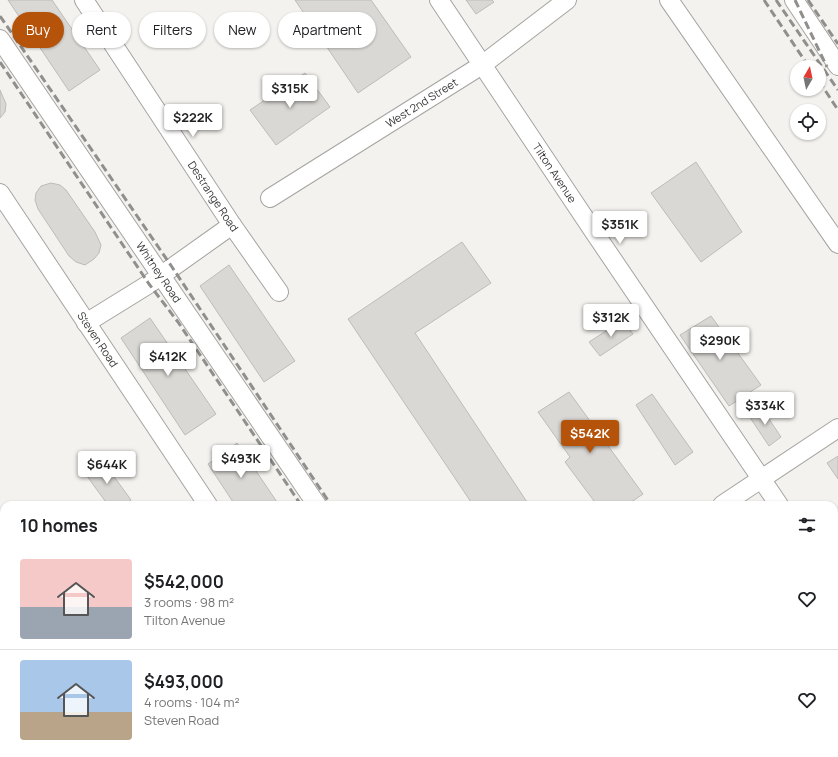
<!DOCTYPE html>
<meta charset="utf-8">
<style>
:root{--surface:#fff;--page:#f2f2f2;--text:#202124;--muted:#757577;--line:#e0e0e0;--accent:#b45309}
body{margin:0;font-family:Manrope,sans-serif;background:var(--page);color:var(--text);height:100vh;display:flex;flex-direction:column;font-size:15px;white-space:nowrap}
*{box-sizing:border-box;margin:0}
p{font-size:13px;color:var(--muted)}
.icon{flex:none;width:22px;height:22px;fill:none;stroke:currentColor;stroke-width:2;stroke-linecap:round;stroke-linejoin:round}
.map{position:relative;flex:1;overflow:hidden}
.panel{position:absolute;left:0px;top:501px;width:838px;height:256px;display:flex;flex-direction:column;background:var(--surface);border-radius:12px 12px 0 0;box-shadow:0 1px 3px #0004}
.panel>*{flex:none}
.hud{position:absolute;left:12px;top:12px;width:400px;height:36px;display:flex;gap:8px}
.needle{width:26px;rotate:9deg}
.fabs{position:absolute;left:790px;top:60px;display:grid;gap:8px}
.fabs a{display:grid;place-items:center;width:36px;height:36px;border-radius:50%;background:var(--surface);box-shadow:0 1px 3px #0004;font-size:20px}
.price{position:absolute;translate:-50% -34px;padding:0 9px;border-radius:4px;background:#fff;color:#222;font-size:13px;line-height:26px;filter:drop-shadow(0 1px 2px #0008)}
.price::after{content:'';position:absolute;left:50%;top:24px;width:12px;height:9px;margin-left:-6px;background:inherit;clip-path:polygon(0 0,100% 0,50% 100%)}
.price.active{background:var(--accent);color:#fff}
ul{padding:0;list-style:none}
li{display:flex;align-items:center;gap:12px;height:100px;padding:0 20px}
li+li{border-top:1px solid var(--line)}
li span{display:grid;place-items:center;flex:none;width:112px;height:80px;border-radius:4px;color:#555}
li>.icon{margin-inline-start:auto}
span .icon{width:48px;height:48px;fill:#fffc;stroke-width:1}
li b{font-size:17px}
h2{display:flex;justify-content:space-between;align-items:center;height:48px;padding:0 20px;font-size:17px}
.pill{padding:0 14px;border-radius:18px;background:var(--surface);box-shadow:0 1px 3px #0004;font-size:14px;line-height:36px}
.pill.active{background:var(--accent);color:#fff}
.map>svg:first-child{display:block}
.building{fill:#dad8d4;stroke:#bdbcb8}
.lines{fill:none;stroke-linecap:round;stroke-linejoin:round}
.minor-casing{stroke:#a6a4a1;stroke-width:20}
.major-casing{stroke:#a6a4a1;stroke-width:24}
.minor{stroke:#fff;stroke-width:18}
.major{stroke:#fff;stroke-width:22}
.rail{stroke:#908f8c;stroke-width:3;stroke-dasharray:8 4;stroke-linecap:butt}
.labels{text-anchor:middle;stroke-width:3.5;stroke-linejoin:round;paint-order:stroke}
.street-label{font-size:11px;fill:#393837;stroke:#fff}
</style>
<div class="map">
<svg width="838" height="757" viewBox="0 0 838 757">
<rect width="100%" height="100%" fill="#f4f2ee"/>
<g class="building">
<path d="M 8,0 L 52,0 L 100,70 L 69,91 Z"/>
<path d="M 295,0 L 371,0 L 411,57 L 358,93 Z"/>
<path d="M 466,0 L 492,0 L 494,2 L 476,14 Z"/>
<path d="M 305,73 L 330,107 L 276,145 L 250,110 Z"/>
<path d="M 0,90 L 6,104 L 5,112 L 0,118 Z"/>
<path d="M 696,162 L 742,232 L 701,262 L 651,193 Z"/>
<path d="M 51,183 L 60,185 L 66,190 L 95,232 L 101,245 L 99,253 L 94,259 L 85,265 L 76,262 L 69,256 L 38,209 L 35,200 L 36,193 L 41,186 Z"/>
<path d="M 462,242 L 491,283 L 415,333 L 529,505 L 473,505 L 348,319 Z"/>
<path d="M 229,265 L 295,361 L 264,382 L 200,286 Z"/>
<path d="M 711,316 L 761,385 L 729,406 L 680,335 Z"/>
<path d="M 150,318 L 216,414 L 185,435 L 121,338 Z"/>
<path d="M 623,320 L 633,334 L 600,356 L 589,342 Z"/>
<path d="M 569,392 L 643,494 L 627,505 L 597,505 L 565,462 L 570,457 L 538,412 Z"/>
<path d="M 652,394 L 693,452 L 675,465 L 636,405 Z"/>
<path d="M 761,407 L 781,437 L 769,446 L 749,416 Z"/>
<path d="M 237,443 L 279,505 L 235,505 L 208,464 Z"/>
<path d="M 838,456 L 838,479 L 827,463 Z"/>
<path d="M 102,460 L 131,500 L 124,505 L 108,505 L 84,472 Z"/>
</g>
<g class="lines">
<g class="minor-casing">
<g id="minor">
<path id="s1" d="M 84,0 L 232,225 L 279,292"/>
<path id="s2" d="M 439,0 L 592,229 L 779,505"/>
<path d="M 669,0 L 838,244"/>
<path d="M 794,0 L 838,66"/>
<path id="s3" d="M 0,39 L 317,505"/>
<path id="s4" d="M 0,193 L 208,505"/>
<path id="s5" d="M 270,198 L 482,65 L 567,0"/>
<path d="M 86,323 L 149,284 L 232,225"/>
<path d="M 722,505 L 838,428"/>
<path d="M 834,588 L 838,594"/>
<path d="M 719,753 L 734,757"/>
</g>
</g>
<g class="major-casing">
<g id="major">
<path d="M 834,707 L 838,704"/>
<path d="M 757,757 L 763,753"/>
<path d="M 817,757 L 823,753"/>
</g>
</g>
<use href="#minor" class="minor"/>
<use href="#major" class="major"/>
<g class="rail">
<path d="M 764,0 L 809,67"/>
<path d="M 776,0 L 838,90"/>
<path d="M 795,0 L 827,67"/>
<path d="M 808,0 L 838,44"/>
<path d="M 0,16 L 172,267 L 331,505"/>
<path d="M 0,62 L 149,284 L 178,322 L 301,505"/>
<path d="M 819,81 L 838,110"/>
<path d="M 0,663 L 4,662"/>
<path d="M 474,753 L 488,757"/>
<path d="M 668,753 L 696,757"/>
</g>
</g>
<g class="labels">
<g class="street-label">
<text dy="4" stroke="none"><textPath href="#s5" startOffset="179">West 2nd Street</textPath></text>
<text dy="4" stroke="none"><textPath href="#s2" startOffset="208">Tilton Avenue</textPath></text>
<text dy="4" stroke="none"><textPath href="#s1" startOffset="235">Destrange Road</textPath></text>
<text dy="4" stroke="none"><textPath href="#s3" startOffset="282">Whitney Road</textPath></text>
<text dy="4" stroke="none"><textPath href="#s4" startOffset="176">Steven Road</textPath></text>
</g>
</g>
</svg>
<div class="fabs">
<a><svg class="needle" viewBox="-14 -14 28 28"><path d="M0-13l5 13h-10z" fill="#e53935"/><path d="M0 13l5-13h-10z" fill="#757577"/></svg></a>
<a><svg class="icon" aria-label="locate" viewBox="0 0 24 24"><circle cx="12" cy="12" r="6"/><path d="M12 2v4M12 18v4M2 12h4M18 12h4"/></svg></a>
</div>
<b class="price" style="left:290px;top:109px">$315K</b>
<b class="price" style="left:193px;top:138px">$222K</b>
<b class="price" style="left:620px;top:245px">$351K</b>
<b class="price" style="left:611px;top:338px">$312K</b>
<b class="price" style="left:720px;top:361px">$290K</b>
<b class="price" style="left:168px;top:377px">$412K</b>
<b class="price" style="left:765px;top:426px">$334K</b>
<b class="price active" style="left:590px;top:454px">$542K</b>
<b class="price" style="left:241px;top:479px">$493K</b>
<b class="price" style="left:107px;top:485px">$644K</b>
<div class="hud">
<a class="pill active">Buy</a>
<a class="pill">Rent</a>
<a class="pill">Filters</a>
<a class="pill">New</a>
<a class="pill">Apartment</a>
</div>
<section class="panel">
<h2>10 homes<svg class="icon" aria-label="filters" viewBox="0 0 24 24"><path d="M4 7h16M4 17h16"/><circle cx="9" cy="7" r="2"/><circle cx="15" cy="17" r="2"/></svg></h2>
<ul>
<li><span style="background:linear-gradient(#f6c9c9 60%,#9aa5b1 0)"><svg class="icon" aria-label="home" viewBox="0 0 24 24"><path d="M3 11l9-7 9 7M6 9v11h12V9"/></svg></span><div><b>$542,000</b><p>3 rooms · 98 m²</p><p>Tilton Avenue</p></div><svg class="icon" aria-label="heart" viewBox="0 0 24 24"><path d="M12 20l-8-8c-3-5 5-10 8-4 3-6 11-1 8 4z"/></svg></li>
<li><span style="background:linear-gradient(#a9c7e8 65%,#b9a48a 0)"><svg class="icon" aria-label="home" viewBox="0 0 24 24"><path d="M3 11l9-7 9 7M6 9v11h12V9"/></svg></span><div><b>$493,000</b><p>4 rooms · 104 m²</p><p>Steven Road</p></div><svg class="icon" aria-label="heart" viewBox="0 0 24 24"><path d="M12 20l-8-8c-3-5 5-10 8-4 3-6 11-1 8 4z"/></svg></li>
</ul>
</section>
</div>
